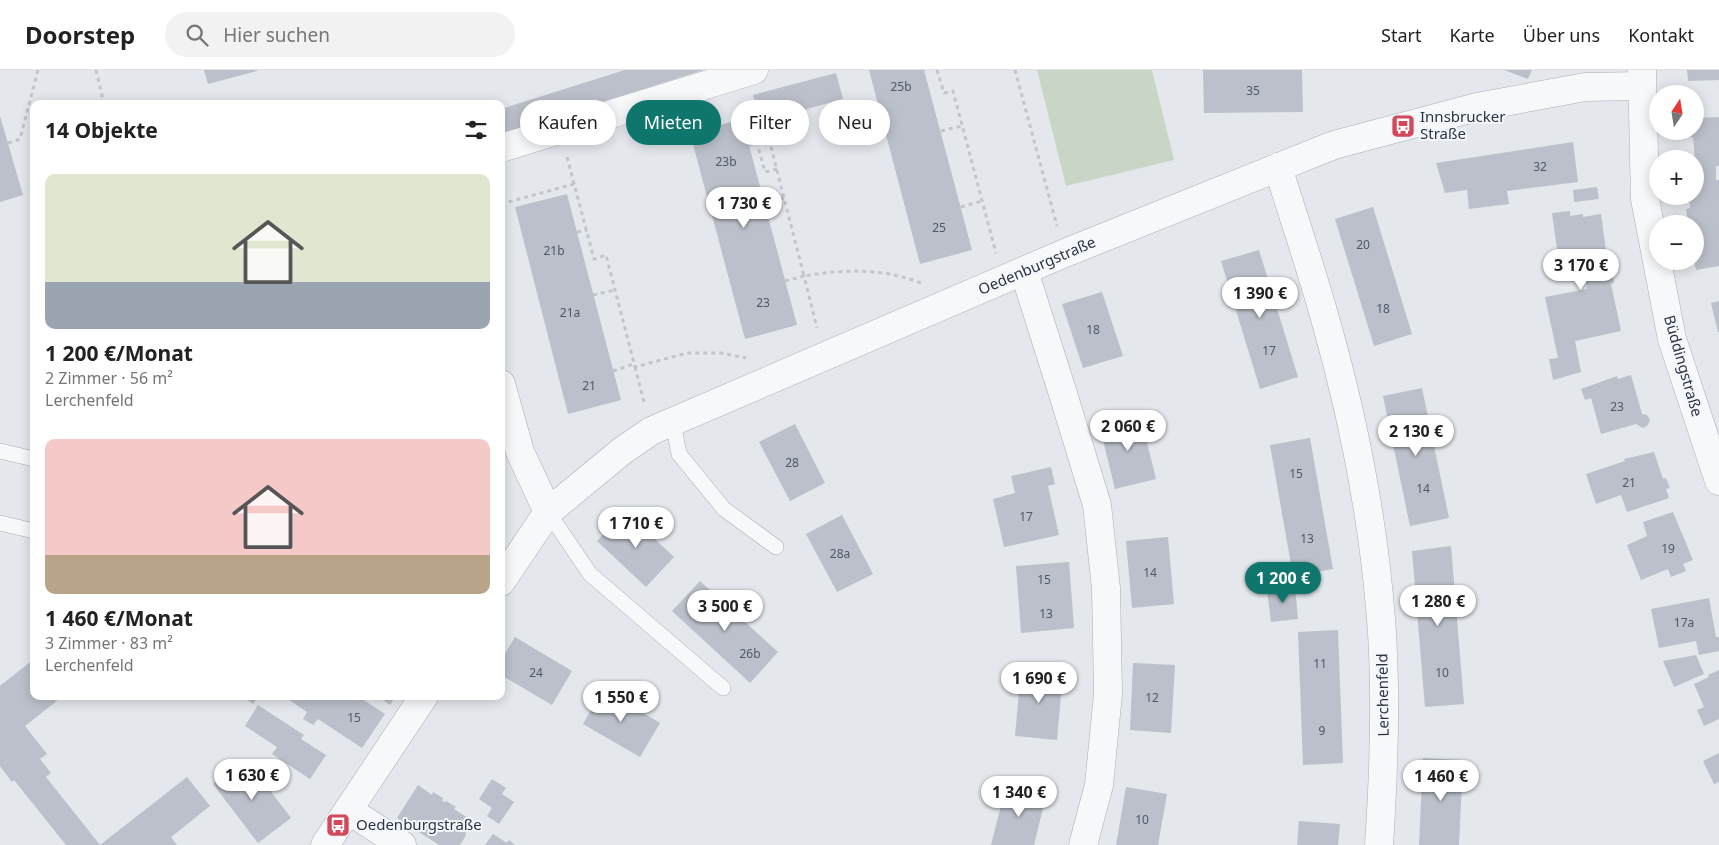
<!DOCTYPE html>
<html lang="de">
<meta charset="utf-8">
<style>
:root{--surface:#fff;--page:#f2f2f2;--text:#222;--muted:#767676;--line:#e0e0e0;--accent:#0f766e}
body{margin:0;font-family:"Noto Sans",sans-serif;background:var(--page);color:var(--text);height:100vh;display:flex;flex-direction:column;font-size:19px;white-space:nowrap}
*{box-sizing:border-box;margin:0}
p{font-size:16px;color:var(--muted)}
.icon{flex:none;width:28px;height:28px;fill:none;stroke:currentColor;stroke-width:2;stroke-linecap:round;stroke-linejoin:round}
.map{position:relative;flex:1;overflow:hidden}
.drawer{position:absolute;left:30px;top:30px;width:475px;height:600px;display:flex;flex-direction:column;background:var(--surface);border-radius:10px;box-shadow:0 2px 12px #0003}
.drawer>*{flex:none}
.guide{position:absolute;left:520px;top:30px;width:475px;height:45px;display:flex;gap:10px}
.needle{width:32px;rotate:12deg}
.controls{position:absolute;left:1649px;top:15px;display:grid;gap:10px}
.controls a{display:grid;place-items:center;width:55px;height:55px;border-radius:50%;background:var(--surface);box-shadow:0 2px 12px #0003;font-size:25px}
.price{position:absolute;translate:-50% -42px;padding:0 11px;border-radius:18px;background:#fff;color:#222;font-size:16px;line-height:32px;filter:drop-shadow(0 1px 2px #0008)}
.price::after{content:'';position:absolute;left:50%;top:30px;width:15px;height:11px;margin-left:-8px;background:inherit;clip-path:polygon(0 0,100% 0,50% 100%)}
.price.current{background:var(--accent);color:#fff}
ul{padding:0;list-style:none}
li{display:grid;align-content:center;gap:10px;height:265px;padding:0 15px}
li span{display:grid;place-items:center;height:155px;border-radius:10px;color:#555}
li>.icon{margin-inline-start:auto}
span .icon{width:90px;height:90px;fill:#fffc;stroke-width:1}
li b{font-size:21px}
h2{display:flex;justify-content:space-between;align-items:center;height:60px;padding:0 15px;font-size:21px}
.pill{padding:0 18px;border-radius:22px;background:var(--surface);box-shadow:0 2px 12px #0003;font-size:18px;line-height:45px}
.pill.current{background:var(--accent);color:#fff}
header{display:flex;align-items:center;gap:30px;box-sizing:border-box;height:70px;padding:0 25px;background:var(--surface);border-bottom:1px solid var(--line)}
header strong{font-size:24px}
nav{display:flex;gap:28px;margin-inline-start:auto;font-size:18px}
.search{width:350px;height:45px;background:var(--page);display:flex;align-items:center;gap:12px;box-sizing:border-box;padding:0 18px;border-radius:28px;color:var(--muted);font-size:19px}
.map>svg:first-child{display:block}
.green{fill:#c9d6c5}
.building{fill:#bbc0ca}
.lines{fill:none;stroke-linecap:round;stroke-linejoin:round}
.service-casing{stroke:#a9aeb7;stroke-width:16}
.minor-casing{stroke:#a9aeb7;stroke-width:29}
.path{stroke:#c2c5cb;stroke-width:3;stroke-dasharray:4 4;stroke-linecap:butt}
.service{stroke:#f7f8fa;stroke-width:15}
.minor{stroke:#f7f8fa;stroke-width:28}
.labels{text-anchor:middle;stroke-width:4;stroke-linejoin:round;paint-order:stroke}
.number-label{font-size:12px;fill:#4f5766}
.poi-label{font-size:15px;fill:#2b3445;stroke:#f4f6f9;text-anchor:start}
.street-label{font-size:15px;fill:#2b3445;stroke:#f4f6f9}
</style>
<header>
<strong>Doorstep</strong>
<div class="search"><svg class="icon" aria-label="search" viewBox="0 0 24 24"><circle cx="10" cy="10" r="6"/><path d="M15 15l6 6"/></svg>Hier suchen</div>
<nav><a>Start</a><a>Karte</a><a>Über uns</a><a>Kontakt</a></nav>
</header>
<div class="map">
<svg width="1719" height="775" viewBox="0 0 1719 775">
<rect width="100%" height="100%" fill="#e4e7ec"/>
<path class="green" d="M 1037,0 L 1152,0 L 1174,90 L 1066,116 Z"/>
<g class="building">
<path d="M 204,0 L 257,0 L 257,1 L 208,14 Z"/>
<path d="M 625,0 L 703,0 L 501,64 L 501,39 Z"/>
<path d="M 869,0 L 924,0 L 972,180 L 920,194 Z"/>
<path d="M 1203,0 L 1302,0 L 1303,42 L 1204,43 Z"/>
<path d="M 1504,0 L 1532,0 L 1528,9 Z"/>
<path d="M 1687,0 L 1719,0 L 1719,10 L 1688,11 Z"/>
<path d="M 836,3 L 843,29 L 760,52 L 753,25 Z"/>
<path d="M 0,46 L 23,125 L 0,132 Z"/>
<path d="M 1719,47 L 1719,96 L 1716,96 L 1716,110 L 1719,110 L 1719,196 L 1696,200 L 1694,191 L 1695,154 L 1688,154 L 1686,139 L 1690,138 L 1689,126 L 1695,126 L 1695,89 L 1693,68 L 1691,67 L 1691,61 L 1695,61 L 1695,48 Z"/>
<path d="M 742,49 L 797,255 L 745,269 L 690,63 Z"/>
<path d="M 1573,72 L 1578,112 L 1507,121 L 1509,134 L 1469,139 L 1467,120 L 1445,123 L 1436,93 Z"/>
<path d="M 1597,117 L 1599,129 L 1574,132 L 1573,120 Z"/>
<path d="M 567,124 L 621,330 L 568,344 L 515,137 Z"/>
<path d="M 1373,137 L 1412,264 L 1374,276 L 1335,149 Z"/>
<path d="M 1570,141 L 1570,146 L 1583,144 L 1583,147 L 1601,144 L 1607,188 L 1611,187 L 1614,213 L 1611,214 L 1621,261 L 1575,271 L 1581,302 L 1553,310 L 1549,289 L 1558,288 L 1545,227 L 1587,219 L 1583,191 L 1559,194 L 1552,143 Z"/>
<path d="M 1259,180 L 1298,307 L 1260,319 L 1221,191 Z"/>
<path d="M 1102,222 L 1123,286 L 1083,298 L 1062,234 Z"/>
<path d="M 1719,231 L 1719,262 L 1718,262 L 1711,233 Z"/>
<path d="M 1631,305 L 1642,344 L 1647,345 L 1650,350 L 1648,355 L 1643,358 L 1636,354 L 1601,364 L 1591,328 L 1585,330 L 1581,319 L 1617,306 L 1618,309 Z"/>
<path d="M 1422,318 L 1449,448 L 1410,456 L 1383,326 Z"/>
<path d="M 1140,344 L 1156,409 L 1115,419 L 1099,354 Z"/>
<path d="M 795,354 L 825,413 L 790,431 L 759,372 Z"/>
<path d="M 1310,368 L 1333,499 L 1293,506 L 1270,375 Z"/>
<path d="M 1654,382 L 1663,409 L 1666,408 L 1670,418 L 1666,419 L 1669,428 L 1627,442 L 1621,425 L 1596,434 L 1586,404 L 1625,391 L 1624,389 Z"/>
<path d="M 1051,397 L 1055,414 L 1048,416 L 1059,465 L 1004,477 L 993,429 L 1015,423 L 1011,406 Z"/>
<path d="M 625,441 L 674,487 L 646,517 L 597,471 Z"/>
<path d="M 1673,442 L 1693,490 L 1683,494 L 1686,501 L 1671,507 L 1668,499 L 1641,510 L 1627,475 L 1647,466 L 1643,452 Z"/>
<path d="M 842,445 L 873,504 L 837,522 L 806,464 Z"/>
<path d="M 1168,467 L 1174,534 L 1132,538 L 1126,471 Z"/>
<path d="M 1451,476 L 1464,634 L 1425,637 L 1412,481 Z"/>
<path d="M 1069,492 L 1074,558 L 1021,563 L 1016,496 Z"/>
<path d="M 700,511 L 778,582 L 750,613 L 672,541 Z"/>
<path d="M 1295,517 L 1298,549 L 1271,552 L 1267,520 Z"/>
<path d="M 1709,528 L 1716,567 L 1719,567 L 1719,581 L 1699,585 L 1696,571 L 1659,578 L 1651,539 Z"/>
<path d="M 1338,560 L 1343,693 L 1303,695 L 1298,562 Z"/>
<path d="M 515,567 L 572,601 L 552,635 L 501,605 L 501,590 Z"/>
<path d="M 1696,585 L 1704,604 L 1674,617 L 1663,591 Z"/>
<path d="M 34,589 L 34,626 L 63,626 L 25,656 L 47,684 L 40,689 L 51,703 L 46,707 L 100,775 L 66,775 L 14,710 L 12,712 L 0,696 L 0,616 Z"/>
<path d="M 1133,593 L 1175,595 L 1171,663 L 1130,660 Z"/>
<path d="M 1021,599 L 1063,602 L 1057,670 L 1015,666 Z"/>
<path d="M 1719,600 L 1719,649 L 1704,656 L 1697,640 L 1704,637 L 1694,614 L 1709,607 L 1708,605 Z"/>
<path d="M 603,619 L 660,653 L 640,687 L 583,654 Z"/>
<path d="M 241,626 L 259,626 L 253,634 Z"/>
<path d="M 283,626 L 364,626 L 362,629 L 385,644 L 362,678 L 318,649 L 313,655 L 303,649 L 307,642 Z"/>
<path d="M 377,626 L 396,626 L 390,635 Z"/>
<path d="M 258,635 L 304,665 L 301,669 L 326,685 L 310,709 L 272,684 L 277,677 L 245,656 Z"/>
<path d="M 1719,683 L 1719,712 L 1714,714 L 1703,691 Z"/>
<path d="M 1423,688 L 1463,690 L 1459,775 L 1419,775 Z"/>
<path d="M 246,689 L 291,748 L 258,773 L 213,714 Z"/>
<path d="M 187,707 L 210,736 L 171,767 L 177,775 L 100,775 Z"/>
<path d="M 492,709 L 506,718 L 502,724 L 514,732 L 499,754 L 487,746 L 492,738 L 479,729 Z"/>
<path d="M 418,715 L 432,725 L 433,722 L 443,728 L 442,731 L 445,732 L 446,731 L 456,737 L 454,739 L 468,748 L 464,754 L 467,756 L 465,767 L 460,775 L 439,775 L 397,748 Z"/>
<path d="M 1006,716 L 1046,726 L 1034,775 L 991,775 Z"/>
<path d="M 1126,717 L 1167,724 L 1158,775 L 1116,775 Z"/>
<path d="M 1299,751 L 1340,754 L 1338,775 L 1297,775 Z"/>
<path d="M 493,764 L 507,773 L 509,770 L 515,775 L 485,775 Z"/>
</g>
<g class="lines">
<g class="service-casing">
<g id="service">
<path d="M 673,352 L 679,384 L 724,439 L 776,477"/>
<path d="M 0,381 L 34,389"/>
<path d="M 548,442 L 590,504 L 723,618"/>
<path d="M 0,453 L 34,461"/>
</g>
</g>
<g class="minor-casing">
<g id="minor">
<path d="M 1642,0 L 1645,129 L 1672,269 L 1719,411"/>
<path d="M 501,78 L 754,0"/>
<path d="M 1278,97 C 1293,146 1310,195 1324,245 C 1352,342 1373,447 1381,549 C 1387,624 1384,700 1379,775"/>
<path d="M 1024,201 L 1064,327 L 1097,435 L 1106,518 L 1108,624 L 1099,715 L 1083,775"/>
<path d="M 501,314 L 520,382 L 548,442"/>
<path d="M 501,512 L 548,442 L 622,381 L 651,361 L 1065,183 L 1334,75 L 1477,37 L 1585,17 L 1641,16"/>
<path d="M 348,740 L 402,775"/>
<path d="M 325,775 L 424,626"/>
</g>
</g>
<g class="path">
<path d="M 96,0 L 104,34"/>
<path d="M 924,0 L 925,0"/>
<path d="M 937,0 L 944,23 L 953,21 L 996,183"/>
<path d="M 1015,0 L 1057,156"/>
<path d="M 746,33 L 765,102 L 777,99"/>
<path d="M 941,61 L 962,56"/>
<path d="M 769,69 L 804,206 C 844,199 882,198 921,213"/>
<path d="M 8,73 L 20,69 L 38,0"/>
<path d="M 749,75 L 757,74"/>
<path d="M 567,87 L 594,189 L 606,185 L 635,297 L 687,283 L 721,283 L 746,288"/>
<path d="M 765,133 L 784,128"/>
<path d="M 501,134 L 574,114"/>
<path d="M 961,137 L 982,131"/>
<path d="M 577,162 L 587,160"/>
<path d="M 785,211 L 804,206 L 817,258"/>
<path d="M 593,225 L 615,220"/>
<path d="M 635,297 L 644,332"/>
<path d="M 613,301 L 634,294"/>
</g>
<use href="#service" class="service"/>
<use href="#minor" class="minor"/>
</g>
<defs>
<g id="bus-square" transform="scale(1.25)"><rect x="-9" y="-9" width="18" height="18" rx="4" fill="#d1495b" stroke="#f4f6f9"/><path d="M-5-6H5V4H4V6H2V4H-2V6H-4V4H-5ZM-3.5-4V0h7V-4ZM-3.5 1.2v1.5H-2V1.2ZM2 1.2v1.5H3.5V1.2Z" fill="#fff"/></g>
</defs>
<g fill-rule="evenodd">
<use href="#bus-square" x="1403" y="56"/>
<use href="#bus-square" x="338" y="755"/>
</g>
<g class="labels">
<g class="number-label">
<text x="901" y="21">25b</text>
<text x="1253" y="25">35</text>
<text x="726" y="96">23b</text>
<text x="1540" y="101">32</text>
<text x="939" y="162">25</text>
<text x="1363" y="179">20</text>
<text x="554" y="185">21b</text>
<text x="763" y="237">23</text>
<text x="1383" y="243">18</text>
<text x="570" y="247">21a</text>
<text x="1093" y="264">18</text>
<text x="1269" y="285">17</text>
<text x="589" y="320">21</text>
<text x="1617" y="341">23</text>
<text x="792" y="397">28</text>
<text x="1296" y="408">15</text>
<text x="1629" y="417">21</text>
<text x="1423" y="423">14</text>
<text x="1026" y="451">17</text>
<text x="1307" y="473">13</text>
<text x="1668" y="483">19</text>
<text x="840" y="488">28a</text>
<text x="1150" y="507">14</text>
<text x="1044" y="514">15</text>
<text x="1046" y="548">13</text>
<text x="1684" y="557">17a</text>
<text x="750" y="588">26b</text>
<text x="1320" y="598">11</text>
<text x="536" y="607">24</text>
<text x="1442" y="607">10</text>
<text x="1152" y="632">12</text>
<text x="354" y="652">15</text>
<text x="1322" y="665">9</text>
<text x="1142" y="754">10</text>
</g>
<g class="poi-label">
<text x="1420" y="52">Innsbrucker<tspan x="1420" dy="17">Straße</tspan></text>
<text x="356" y="760">Oedenburgstraße</text>
</g>
<g class="street-label">
<text transform="translate(1037 196) rotate(-23)" y="5">Oedenburgstraße</text>
<text transform="translate(1683 296) rotate(74)" y="5">Büddingstraße</text>
<text transform="translate(1383 625) rotate(-91)" y="5">Lerchenfeld</text>
</g>
</g>
</svg>
<div class="controls">
<a><svg class="needle" viewBox="-14 -14 28 28"><path d="M0-13l5 13h-10z" fill="#e53935"/><path d="M0 13l5-13h-10z" fill="#767676"/></svg></a>
<a>+</a>
<a>−</a>
</div>
<b class="price" style="left:744px;top:159px">1 730 €</b>
<b class="price" style="left:1581px;top:221px">3 170 €</b>
<b class="price" style="left:1260px;top:249px">1 390 €</b>
<b class="price" style="left:1128px;top:382px">2 060 €</b>
<b class="price" style="left:1416px;top:387px">2 130 €</b>
<b class="price" style="left:636px;top:479px">1 710 €</b>
<b class="price current" style="left:1283px;top:534px">1 200 €</b>
<b class="price" style="left:1438px;top:557px">1 280 €</b>
<b class="price" style="left:725px;top:562px">3 500 €</b>
<b class="price" style="left:1039px;top:634px">1 690 €</b>
<b class="price" style="left:621px;top:653px">1 550 €</b>
<b class="price" style="left:252px;top:731px">1 630 €</b>
<b class="price" style="left:1441px;top:732px">1 460 €</b>
<b class="price" style="left:1019px;top:748px">1 340 €</b>
<div class="guide">
<a class="pill">Kaufen</a>
<a class="pill current">Mieten</a>
<a class="pill">Filter</a>
<a class="pill">Neu</a>
</div>
<section class="drawer">
<h2>14 Objekte<svg class="icon" aria-label="filters" viewBox="0 0 24 24"><path d="M4 7h16M4 17h16"/><circle cx="9" cy="7" r="2"/><circle cx="15" cy="17" r="2"/></svg></h2>
<ul>
<li><span style="background:linear-gradient(#dfe7d0 70%,#9aa5b1 0)"><svg class="icon" aria-label="home" viewBox="0 0 24 24"><path d="M3 11l9-7 9 7M6 9v11h12V9"/></svg></span><div><b>1 200 €/Monat</b><p>2 Zimmer · 56 m²</p><p>Lerchenfeld</p></div></li>
<li><span style="background:linear-gradient(#f6c9c9 75%,#b9a48a 0)"><svg class="icon" aria-label="home" viewBox="0 0 24 24"><path d="M3 11l9-7 9 7M6 9v11h12V9"/></svg></span><div><b>1 460 €/Monat</b><p>3 Zimmer · 83 m²</p><p>Lerchenfeld</p></div></li>
</ul>
</section>
</div>
